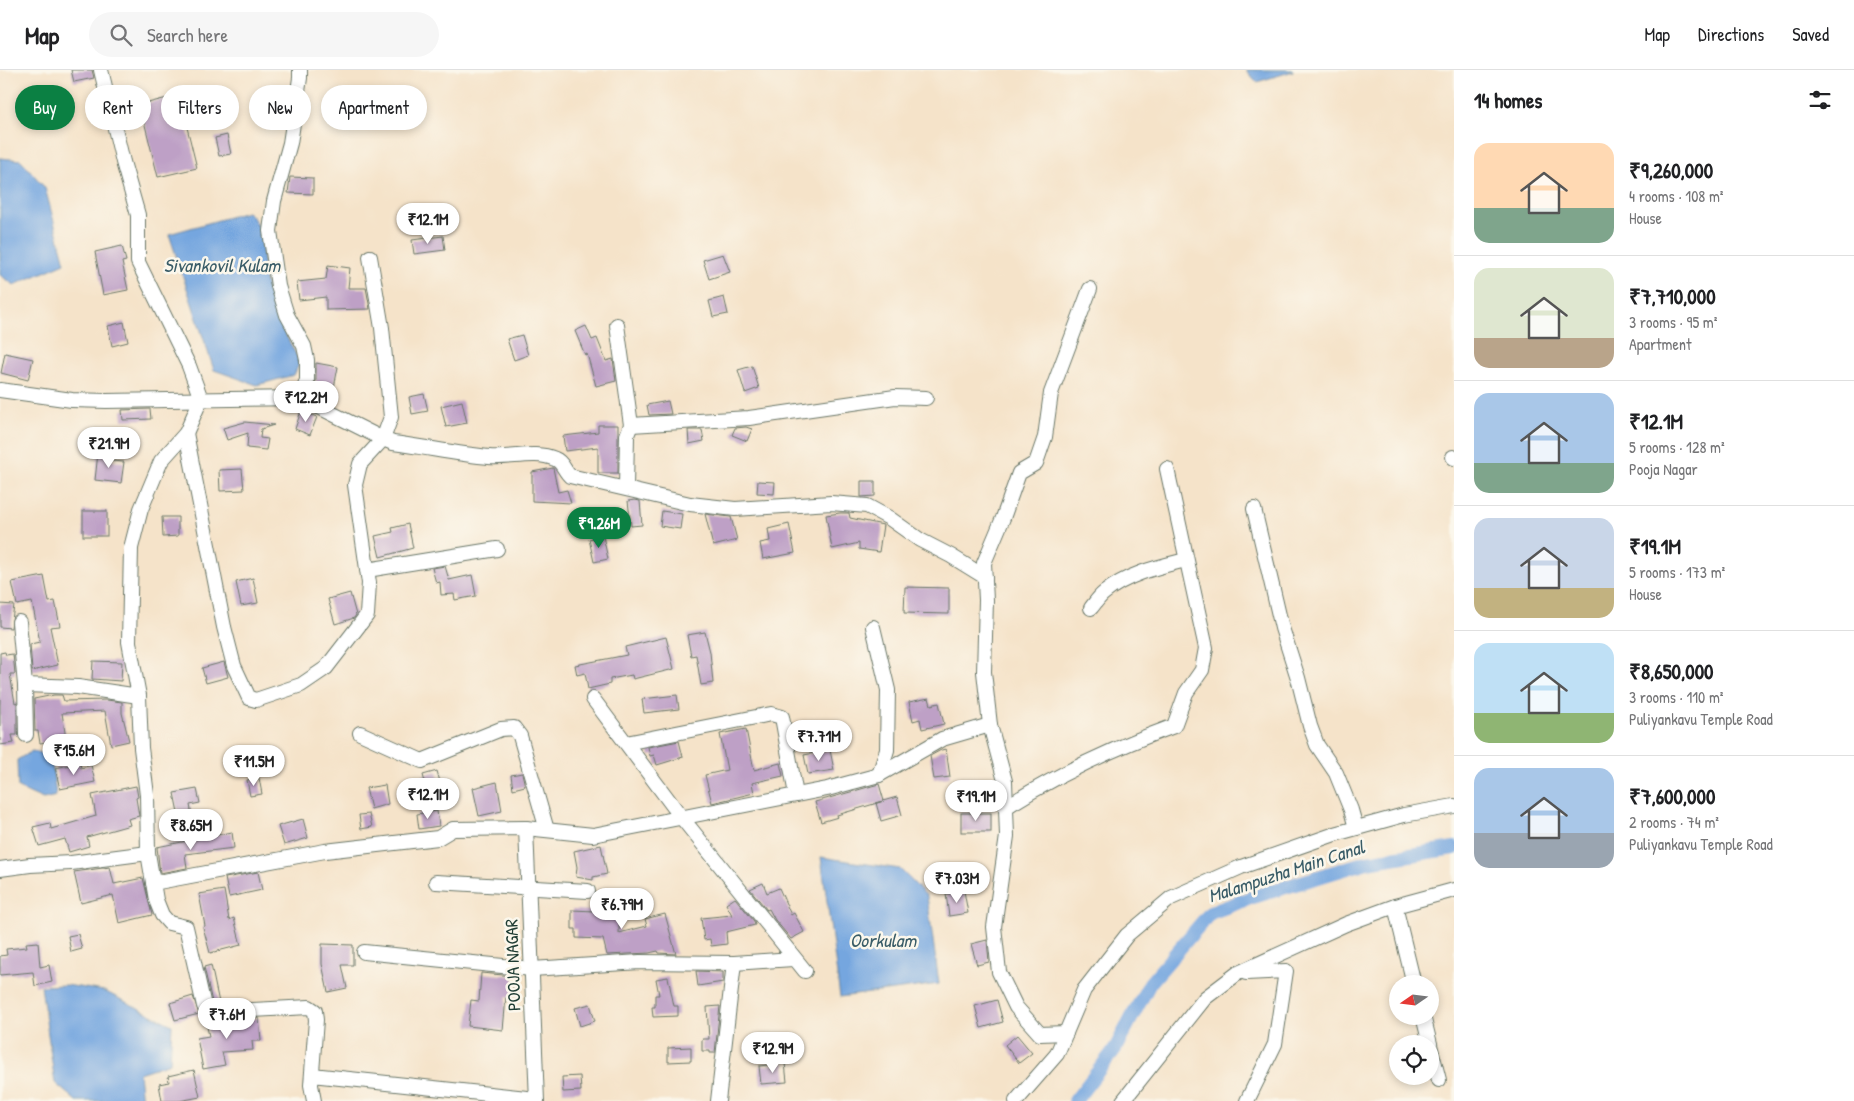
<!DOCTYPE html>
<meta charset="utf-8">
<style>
:root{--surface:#fff;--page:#f6f6f6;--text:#202124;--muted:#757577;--line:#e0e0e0;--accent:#0b8043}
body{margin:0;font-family:"Patrick Hand",sans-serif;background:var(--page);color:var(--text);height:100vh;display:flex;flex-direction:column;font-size:19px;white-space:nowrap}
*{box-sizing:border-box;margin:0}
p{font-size:16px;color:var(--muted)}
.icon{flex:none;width:28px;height:28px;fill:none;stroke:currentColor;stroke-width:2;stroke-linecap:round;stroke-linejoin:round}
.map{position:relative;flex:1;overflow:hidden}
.drawer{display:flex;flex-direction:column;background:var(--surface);width:400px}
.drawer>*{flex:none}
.banner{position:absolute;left:15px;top:15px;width:475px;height:45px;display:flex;gap:10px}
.needle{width:32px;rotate:256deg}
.fabs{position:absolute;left:1389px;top:905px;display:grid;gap:10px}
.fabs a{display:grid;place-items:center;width:50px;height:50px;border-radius:50%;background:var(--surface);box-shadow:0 2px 8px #0003;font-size:25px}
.price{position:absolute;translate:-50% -42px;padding:0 11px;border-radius:18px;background:#fff;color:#222;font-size:16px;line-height:32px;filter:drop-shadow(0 1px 2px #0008)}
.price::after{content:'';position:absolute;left:50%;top:30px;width:15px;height:11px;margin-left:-8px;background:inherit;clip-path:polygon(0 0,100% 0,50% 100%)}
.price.on{background:var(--accent);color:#fff}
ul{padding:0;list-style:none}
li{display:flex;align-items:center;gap:15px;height:125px;padding:0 20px}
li+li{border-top:1px solid var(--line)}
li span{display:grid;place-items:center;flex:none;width:140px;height:100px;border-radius:15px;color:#555}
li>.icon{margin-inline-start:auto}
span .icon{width:60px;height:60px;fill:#fffc;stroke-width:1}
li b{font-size:21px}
h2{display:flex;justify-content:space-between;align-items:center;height:60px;padding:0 20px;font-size:21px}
.pill{padding:0 18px;border-radius:22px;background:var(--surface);box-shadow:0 2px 8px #0003;font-size:18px;line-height:45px}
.pill.on{background:var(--accent);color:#fff}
header{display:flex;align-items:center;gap:30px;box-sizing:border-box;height:70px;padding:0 25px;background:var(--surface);border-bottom:1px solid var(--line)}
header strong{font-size:24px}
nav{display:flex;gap:28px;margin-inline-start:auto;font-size:18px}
.search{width:350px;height:45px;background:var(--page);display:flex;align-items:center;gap:12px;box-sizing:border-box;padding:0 18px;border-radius:28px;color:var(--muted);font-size:19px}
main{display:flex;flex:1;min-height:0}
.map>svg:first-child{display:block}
.water{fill:#74a6df;stroke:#4a728a}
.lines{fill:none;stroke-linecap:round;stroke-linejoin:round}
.canal{stroke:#74a6df;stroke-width:14}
.building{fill:#bea0c6}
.minor-casing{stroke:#6a7768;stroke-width:16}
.minor{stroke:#fff;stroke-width:14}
.labels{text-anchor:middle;stroke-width:5;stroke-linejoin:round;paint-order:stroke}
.street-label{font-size:18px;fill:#1f3d34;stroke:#fbf7ec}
.water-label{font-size:19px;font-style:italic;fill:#395c67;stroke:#fbf7ec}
</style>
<header>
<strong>Map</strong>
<div class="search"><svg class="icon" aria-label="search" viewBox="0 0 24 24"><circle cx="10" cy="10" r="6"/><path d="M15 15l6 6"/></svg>Search here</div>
<nav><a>Map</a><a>Directions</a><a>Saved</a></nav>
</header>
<main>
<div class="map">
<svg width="1454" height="1031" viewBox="0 0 1454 1031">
<rect width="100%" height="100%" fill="#fbf7ec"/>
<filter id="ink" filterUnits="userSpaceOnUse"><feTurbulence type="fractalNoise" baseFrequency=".02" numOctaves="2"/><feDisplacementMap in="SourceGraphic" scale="10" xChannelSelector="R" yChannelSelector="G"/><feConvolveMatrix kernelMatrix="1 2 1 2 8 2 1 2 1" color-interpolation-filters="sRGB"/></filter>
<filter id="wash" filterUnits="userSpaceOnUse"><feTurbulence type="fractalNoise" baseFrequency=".0096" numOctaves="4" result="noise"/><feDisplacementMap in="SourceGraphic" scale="20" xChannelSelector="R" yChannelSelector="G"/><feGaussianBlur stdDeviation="1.12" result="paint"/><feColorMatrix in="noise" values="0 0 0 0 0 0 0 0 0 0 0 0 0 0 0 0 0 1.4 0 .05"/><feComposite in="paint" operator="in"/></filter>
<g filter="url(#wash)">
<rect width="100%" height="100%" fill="#f5e3c9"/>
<g class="water">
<path d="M 1246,0 L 1293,0 L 1293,1 L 1257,12 Z"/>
<path d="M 0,88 L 21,90 L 45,118 L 65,193 L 14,215 L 0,205 Z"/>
<path d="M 247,142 C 267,155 260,193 266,214 C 272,242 287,267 300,292 L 294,305 L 257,315 L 214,300 L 169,164 Z"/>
<path d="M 32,681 L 51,685 L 56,726 L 43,729 L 18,718 L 17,690 Z"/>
<path d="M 821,787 L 900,799 L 927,826 L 939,914 L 840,927 Z"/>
<path d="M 66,915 L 104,921 L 172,955 L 170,993 L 139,1003 L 142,1031 L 76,1031 L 55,1013 L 41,916 Z"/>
</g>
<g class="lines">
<path class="canal" d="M 1075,1031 L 1115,979 L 1150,913 L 1210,843 L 1253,827 L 1367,792 L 1454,778"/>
</g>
<g id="blocks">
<g class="building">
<path d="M 71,0 L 92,0 L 94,8 L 74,12 Z"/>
<path d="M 179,25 L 197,98 L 158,107 L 140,35 Z"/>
<path d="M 227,65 L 231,84 L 219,86 L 215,68 Z"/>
<path d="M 290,107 L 313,108 L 313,124 L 288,123 Z"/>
<path d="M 443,166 L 445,180 L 414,184 L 412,170 Z"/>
<path d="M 122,176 L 126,191 L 122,192 L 128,220 L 103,225 L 95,182 Z"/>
<path d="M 723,184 L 730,202 L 709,209 L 703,190 Z"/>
<path d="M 328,195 L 350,198 L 348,218 L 366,218 L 370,239 L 326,240 L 326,227 L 299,230 L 297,212 L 326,209 Z"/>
<path d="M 724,227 L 728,244 L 713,247 L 709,231 Z"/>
<path d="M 124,252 L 128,272 L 112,276 L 108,256 Z"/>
<path d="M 586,256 L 592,270 L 597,268 L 606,291 L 613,289 L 616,311 L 596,316 L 587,284 L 585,285 L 575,261 Z"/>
<path d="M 522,265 L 528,285 L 514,290 L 507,269 Z"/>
<path d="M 5,283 L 33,289 L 28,310 L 1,303 Z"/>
<path d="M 316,293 L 338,297 L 332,328 L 312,324 L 316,310 Z"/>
<path d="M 752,296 L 759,318 L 745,323 L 738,300 Z"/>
<path d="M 424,324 L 428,341 L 412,344 L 409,327 Z"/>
<path d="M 462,331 L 467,353 L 446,357 L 441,336 Z"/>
<path d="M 668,331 L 671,344 L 649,345 L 647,335 Z"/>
<path d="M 150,339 L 151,349 L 123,350 L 122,340 Z"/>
<path d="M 301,341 L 317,347 L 310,365 L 295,359 Z"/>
<path d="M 245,352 L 274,355 L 261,359 L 260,368 L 268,369 L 266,380 L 247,378 L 248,363 L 227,370 L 223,358 Z"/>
<path d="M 598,355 L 618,355 L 618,403 L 598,403 L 598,377 L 565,381 L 563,366 L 598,362 Z"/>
<path d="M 746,357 L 752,359 L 747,371 L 732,365 L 735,358 Z"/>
<path d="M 688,360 L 702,360 L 704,371 L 689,374 Z"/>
<path d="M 98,383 L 113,384 L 112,391 L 124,392 L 121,413 L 95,410 Z"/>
<path d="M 553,398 L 558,422 L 567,420 L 571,433 L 532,431 L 532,402 Z"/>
<path d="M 242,399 L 244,420 L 220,421 L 219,400 Z"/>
<path d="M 758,411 L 775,412 L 774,424 L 757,423 Z"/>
<path d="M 861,411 L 875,411 L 875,426 L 861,427 Z"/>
<path d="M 635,430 L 640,431 L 642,455 L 631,456 L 628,431 Z"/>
<rect x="83" y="441" width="24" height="25"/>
<path d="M 662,441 L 682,444 L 680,459 L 660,456 Z"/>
<path d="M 840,443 L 849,443 L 850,448 L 883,455 L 879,482 L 859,479 L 859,473 L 832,479 L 826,445 Z"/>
<path d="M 705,444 L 731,447 L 737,470 L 713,476 Z"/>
<path d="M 162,447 L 178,447 L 178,466 L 163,467 Z"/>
<path d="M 408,454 L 413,478 L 380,487 L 375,466 L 393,462 L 392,458 Z"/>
<path d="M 789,454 L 795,483 L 763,489 L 760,473 L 770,471 L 768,459 Z"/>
<path d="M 603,466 L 608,489 L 594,492 L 589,469 Z"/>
<path d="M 445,496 L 449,510 L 472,505 L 476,526 L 455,530 L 454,524 L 441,525 L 440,512 L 436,513 L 432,498 Z"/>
<path d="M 44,506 L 49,532 L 55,531 L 60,556 L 50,557 L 58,595 L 32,601 L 30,574 L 40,572 L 32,532 L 17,535 L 12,512 Z"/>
<path d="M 253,508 L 258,533 L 241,536 L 236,512 Z"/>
<path d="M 905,517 L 949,518 L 949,544 L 904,543 Z"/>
<path d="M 350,523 L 356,545 L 354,548 L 335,554 L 328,529 Z"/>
<path d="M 0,534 L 14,535 L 11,558 L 0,557 Z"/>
<path d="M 705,562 L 710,582 L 713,613 L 701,615 L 696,585 L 691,586 L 687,565 Z"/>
<path d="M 666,567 L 674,599 L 633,609 L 632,605 L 610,609 L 610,614 L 588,619 L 585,603 L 577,605 L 575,595 L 627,585 L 625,577 Z"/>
<path d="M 5,582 L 6,585 L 13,584 L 15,604 L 10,604 L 15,633 L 17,632 L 17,665 L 12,665 L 14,673 L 0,675 L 0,583 Z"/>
<path d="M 93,591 L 122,592 L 121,611 L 92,609 Z"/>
<path d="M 224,592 L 228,607 L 206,613 L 202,598 Z"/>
<path d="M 54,625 L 62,625 L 64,631 L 107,630 L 122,632 L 122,643 L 129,671 L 111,675 L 105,641 L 62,643 L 66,669 L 40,673 L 38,661 L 35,661 L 34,629 Z"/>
<path d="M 677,625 L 679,639 L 644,643 L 642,629 Z"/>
<path d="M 929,628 L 931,635 L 939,633 L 944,654 L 922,659 L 920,649 L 913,651 L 909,632 Z"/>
<path d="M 746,659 L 754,700 L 780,693 L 783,706 L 752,713 L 754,723 L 712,733 L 705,705 L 727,700 L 720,664 Z"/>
<path d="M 679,671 L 683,687 L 657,695 L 654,685 L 650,686 L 648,677 Z"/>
<path d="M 946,679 L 950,707 L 934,709 L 930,686 L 941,680 Z"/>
<path d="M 830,680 L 834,700 L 808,704 L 804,685 Z"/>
<path d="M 80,693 L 81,698 L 91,695 L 95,712 L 60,719 L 55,698 Z"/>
<path d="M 437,701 L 442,719 L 428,723 L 423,705 Z"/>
<path d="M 522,703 L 525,716 L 513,719 L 511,705 Z"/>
<path d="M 259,708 L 262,724 L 250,726 L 247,710 Z"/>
<path d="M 497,712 L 502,741 L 479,746 L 473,718 Z"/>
<path d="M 879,714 L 884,731 L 837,745 L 838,747 L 821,752 L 815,732 Z"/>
<path d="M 385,715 L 388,734 L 371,739 L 366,718 Z"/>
<path d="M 136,716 L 138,727 L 136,728 L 139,746 L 128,749 L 130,755 L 87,767 L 89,776 L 69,782 L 65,769 L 39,776 L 33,757 L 50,753 L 51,759 L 96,746 L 92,725 Z"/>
<path d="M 197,719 L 200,733 L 190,735 L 193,750 L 180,752 L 174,723 Z"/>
<path d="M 897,727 L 902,745 L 881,751 L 876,733 Z"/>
<path d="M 437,741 L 439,756 L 419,759 L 417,744 Z"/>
<rect x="961" y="743" width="30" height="19"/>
<path d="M 369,744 L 372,757 L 361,759 L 359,745 Z"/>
<path d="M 303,749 L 308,768 L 284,775 L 278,756 Z"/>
<path d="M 232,762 L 234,778 L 185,784 L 187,798 L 160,803 L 157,777 Z"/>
<path d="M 601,775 L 607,804 L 593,807 L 593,810 L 576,807 L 577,797 L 574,781 Z"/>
<path d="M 110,797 L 114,814 L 143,808 L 152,845 L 119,853 L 113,825 L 81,833 L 74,802 Z"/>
<path d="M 258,802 L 262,820 L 229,827 L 225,808 Z"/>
<path d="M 763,813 L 767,823 L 779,818 L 791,845 L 794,843 L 804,862 L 791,869 L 775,850 L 769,839 L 767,840 L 750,819 Z"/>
<path d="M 224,820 L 229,850 L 234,848 L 241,875 L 210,883 L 203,857 L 205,856 L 199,824 Z"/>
<path d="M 964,821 L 968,843 L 949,846 L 946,824 Z"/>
<path d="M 595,828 L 620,829 L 619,863 L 647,856 L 645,849 L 665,844 L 676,884 L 659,883 L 658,881 L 649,883 L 607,885 L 603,869 L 576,868 L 576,859 L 572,859 L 572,840 L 595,841 Z"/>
<path d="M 735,828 L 754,851 L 755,855 L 726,862 L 727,874 L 711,876 L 710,869 L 704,870 L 701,848 L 732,845 L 726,834 Z"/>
<path d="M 78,864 L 82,879 L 71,882 L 68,866 Z"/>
<path d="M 987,870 L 989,892 L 977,895 L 971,874 Z"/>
<path d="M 38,872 L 40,897 L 49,895 L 52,912 L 35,916 L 33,902 L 0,905 L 0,886 L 7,885 L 6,879 L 27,877 L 26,873 Z"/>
<path d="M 322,874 L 353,875 L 353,895 L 342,895 L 347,918 L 328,922 L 322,894 Z"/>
<path d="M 211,895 L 218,928 L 219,933 L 212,932 L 204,897 Z"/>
<path d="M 696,901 L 723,902 L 723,912 L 698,916 Z"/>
<path d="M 481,903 L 514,906 L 512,928 L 506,927 L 503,960 L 468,956 L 471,930 L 479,931 Z"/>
<path d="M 668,907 L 674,936 L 678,936 L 678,946 L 653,947 L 652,937 L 655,937 L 655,925 L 659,925 L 656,909 Z"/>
<path d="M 193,926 L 199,944 L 175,950 L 170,933 Z"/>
<path d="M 997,930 L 1003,952 L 981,958 L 975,936 Z"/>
<path d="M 590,934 L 595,951 L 580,956 L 575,938 Z"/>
<path d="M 720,936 L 715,983 L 710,983 L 710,981 L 702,981 L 702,969 L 709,969 L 707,937 Z"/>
<path d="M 205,948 L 214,951 L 259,948 L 261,971 L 252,971 L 253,980 L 222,982 L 225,995 L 203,999 L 197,968 L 209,966 Z"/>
<path d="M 1017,965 L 1032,983 L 1019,993 L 1005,975 Z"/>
<path d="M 691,977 L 691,991 L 668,992 L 668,978 Z"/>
<path d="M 785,993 L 787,1012 L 761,1014 L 759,996 Z"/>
<path d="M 194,1000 L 200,1027 L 179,1031 L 162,1031 L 159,1014 L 169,1012 L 168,1006 Z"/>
<path d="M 580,1006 L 581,1021 L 563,1022 L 562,1007 Z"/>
</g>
</g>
</g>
<g filter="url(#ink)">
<use href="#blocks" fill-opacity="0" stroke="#6a7768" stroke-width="1"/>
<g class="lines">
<g class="minor-casing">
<g id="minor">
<path d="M 101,0 L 123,92 L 138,145 L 138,192 L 189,296 L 201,329 L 186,363 L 161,391 L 141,439 L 131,478 L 129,572 L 139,626 L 141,678 L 147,725 L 148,783 L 156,830 L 162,845 L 169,853 L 186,857 L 204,936 L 207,940 L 214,942 L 309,937 L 315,941 L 316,950 L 311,1015 L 314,1031"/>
<path d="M 300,0 L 300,8 L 290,73 L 274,131 L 270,161 L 278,216 L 287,245 L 304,276 L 307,290 L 307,310 L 301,328"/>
<path d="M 370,187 L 382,258 L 391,347 L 383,369 L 393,373 C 425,377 457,384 489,387 C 511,389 535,380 555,389 C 563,392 564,401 570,406 L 690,434 L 735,439 L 831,433 L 867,436 L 889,448 L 920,470 L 951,486 L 985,507"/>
<path d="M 617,255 L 631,355 L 627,365 L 626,418"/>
<path d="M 0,320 L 72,330 L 106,331 L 301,328 L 383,369 L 360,394 L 355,415 L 369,513 L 367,545 L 326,598 L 301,615 L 256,630 L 249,628 L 234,596 L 224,557 L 186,363"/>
<path d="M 631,355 L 749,348 L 895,327 L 926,328"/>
<path d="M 1453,387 L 1454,388"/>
<path d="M 1254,439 L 1282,558 L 1298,608 L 1310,656 L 1317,675 L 1336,703 L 1351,740 L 1356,758"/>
<path d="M 367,500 L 497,479"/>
<path d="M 1091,538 C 1095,533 1099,527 1104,523 C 1127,504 1158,497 1186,490"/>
<path d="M 19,552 L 25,615 L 26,665"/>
<path d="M 873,557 L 888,620 L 887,680 L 879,705"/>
<path d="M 25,615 L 78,617 L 139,626"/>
<path d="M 593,629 L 682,748 L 805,901"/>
<path d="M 360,663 L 422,691 L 501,659 L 514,658 L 520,666 L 547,760"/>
<path d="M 626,673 L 771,644 L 782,647 L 796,725"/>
<path d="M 1006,737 C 1058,704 1116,677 1174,656 L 1186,623 L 1202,600 L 1206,578 L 1167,399"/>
<path d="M 526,758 L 537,1031"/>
<path d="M 0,799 L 30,795 L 71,793 L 148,783"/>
<path d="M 436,812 L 588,821"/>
<path d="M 153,813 L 325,781 L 438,768 L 453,759 L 526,758 L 593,765 L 827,719 L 879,705 L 942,669 L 990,655"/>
<path d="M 1395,836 L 1414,914"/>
<path d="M 364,882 L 532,899 L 640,892 L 734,893 L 793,889"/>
<path d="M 1246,903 L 1286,901 L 1275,974 L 1247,1031"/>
<path d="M 1423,946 L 1430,974"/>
<path d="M 1066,963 L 1040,964 L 1016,937 L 999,902 L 994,857 L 1007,766 L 1005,711 L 990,655 L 984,602 L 986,530 L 984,493 L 1003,448 L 1019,403 L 1036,393 L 1045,367 L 1051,323 L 1090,219"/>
<path d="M 1430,975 L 1439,1010"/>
<path d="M 312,1005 L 536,1029"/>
<path d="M 718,1031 L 734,893"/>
<path d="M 1016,1031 L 1057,984 L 1084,920 L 1127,865 L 1171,828 L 1241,797 L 1335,764 L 1404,745 L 1454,736"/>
<path d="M 1123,1031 L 1205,928 L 1238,903 L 1346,854 L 1395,836 L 1454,820"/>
</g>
</g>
<use href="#minor" class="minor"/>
</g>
</g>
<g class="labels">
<g class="street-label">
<text transform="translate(513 895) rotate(-92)" y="6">POOJA NAGAR</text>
</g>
<g class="water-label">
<text x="222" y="202">Sivankovil Kulam</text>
<text transform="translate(1286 801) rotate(-18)" y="7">Malampuzha Main Canal</text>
<text x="883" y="877">Oorkulam</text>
</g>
</g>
</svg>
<div class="fabs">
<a><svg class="needle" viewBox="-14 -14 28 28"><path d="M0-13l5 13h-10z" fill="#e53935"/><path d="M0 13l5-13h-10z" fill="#757577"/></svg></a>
<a><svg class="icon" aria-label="locate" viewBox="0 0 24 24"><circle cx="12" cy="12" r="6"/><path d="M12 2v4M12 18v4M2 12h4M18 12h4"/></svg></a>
</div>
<b class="price" style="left:428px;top:175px">₹12.1M</b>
<b class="price" style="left:306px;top:353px">₹12.2M</b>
<b class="price" style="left:109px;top:399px">₹21.9M</b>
<b class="price on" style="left:599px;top:479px">₹9.26M</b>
<b class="price" style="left:819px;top:692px">₹7.71M</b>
<b class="price" style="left:74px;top:706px">₹15.6M</b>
<b class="price" style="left:254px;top:717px">₹11.5M</b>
<b class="price" style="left:428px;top:750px">₹12.1M</b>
<b class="price" style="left:976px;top:752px">₹19.1M</b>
<b class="price" style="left:191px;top:781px">₹8.65M</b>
<b class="price" style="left:957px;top:834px">₹7.03M</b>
<b class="price" style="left:622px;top:860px">₹6.79M</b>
<b class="price" style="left:227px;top:970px">₹7.6M</b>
<b class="price" style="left:773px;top:1004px">₹12.9M</b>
<div class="banner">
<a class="pill on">Buy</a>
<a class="pill">Rent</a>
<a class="pill">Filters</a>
<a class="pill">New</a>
<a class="pill">Apartment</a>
</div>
</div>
<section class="drawer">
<h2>14 homes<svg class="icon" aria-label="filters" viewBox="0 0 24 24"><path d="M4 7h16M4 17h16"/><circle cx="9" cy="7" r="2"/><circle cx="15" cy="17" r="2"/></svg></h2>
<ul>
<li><span style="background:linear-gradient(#ffd9b3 65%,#7fa58c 0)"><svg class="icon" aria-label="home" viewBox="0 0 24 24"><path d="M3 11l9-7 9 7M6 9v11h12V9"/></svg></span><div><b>₹9,260,000</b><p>4 rooms · 108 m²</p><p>House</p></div></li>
<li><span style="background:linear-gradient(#dfe7d0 70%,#b9a48a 0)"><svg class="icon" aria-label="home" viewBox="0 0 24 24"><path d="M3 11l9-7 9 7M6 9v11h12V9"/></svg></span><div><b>₹7,710,000</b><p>3 rooms · 95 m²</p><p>Apartment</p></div></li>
<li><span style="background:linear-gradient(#a9c7e8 70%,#7fa58c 0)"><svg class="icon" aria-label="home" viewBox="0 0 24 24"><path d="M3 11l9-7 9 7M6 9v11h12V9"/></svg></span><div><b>₹12.1M</b><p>5 rooms · 128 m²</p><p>Pooja Nagar</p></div></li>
<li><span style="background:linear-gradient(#c9d6e8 70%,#c2b280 0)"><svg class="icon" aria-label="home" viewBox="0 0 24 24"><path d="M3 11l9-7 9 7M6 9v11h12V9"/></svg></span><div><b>₹19.1M</b><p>5 rooms · 173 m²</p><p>House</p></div></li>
<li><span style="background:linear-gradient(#bfe0f5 70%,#8fb573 0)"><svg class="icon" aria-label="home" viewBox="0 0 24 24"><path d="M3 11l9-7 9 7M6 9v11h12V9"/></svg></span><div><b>₹8,650,000</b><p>3 rooms · 110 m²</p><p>Puliyankavu Temple Road</p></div></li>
<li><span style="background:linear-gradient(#a9c7e8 65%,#9aa5b1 0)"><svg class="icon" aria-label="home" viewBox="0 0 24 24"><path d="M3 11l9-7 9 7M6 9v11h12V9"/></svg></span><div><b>₹7,600,000</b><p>2 rooms · 74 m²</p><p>Puliyankavu Temple Road</p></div></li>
</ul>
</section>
</main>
